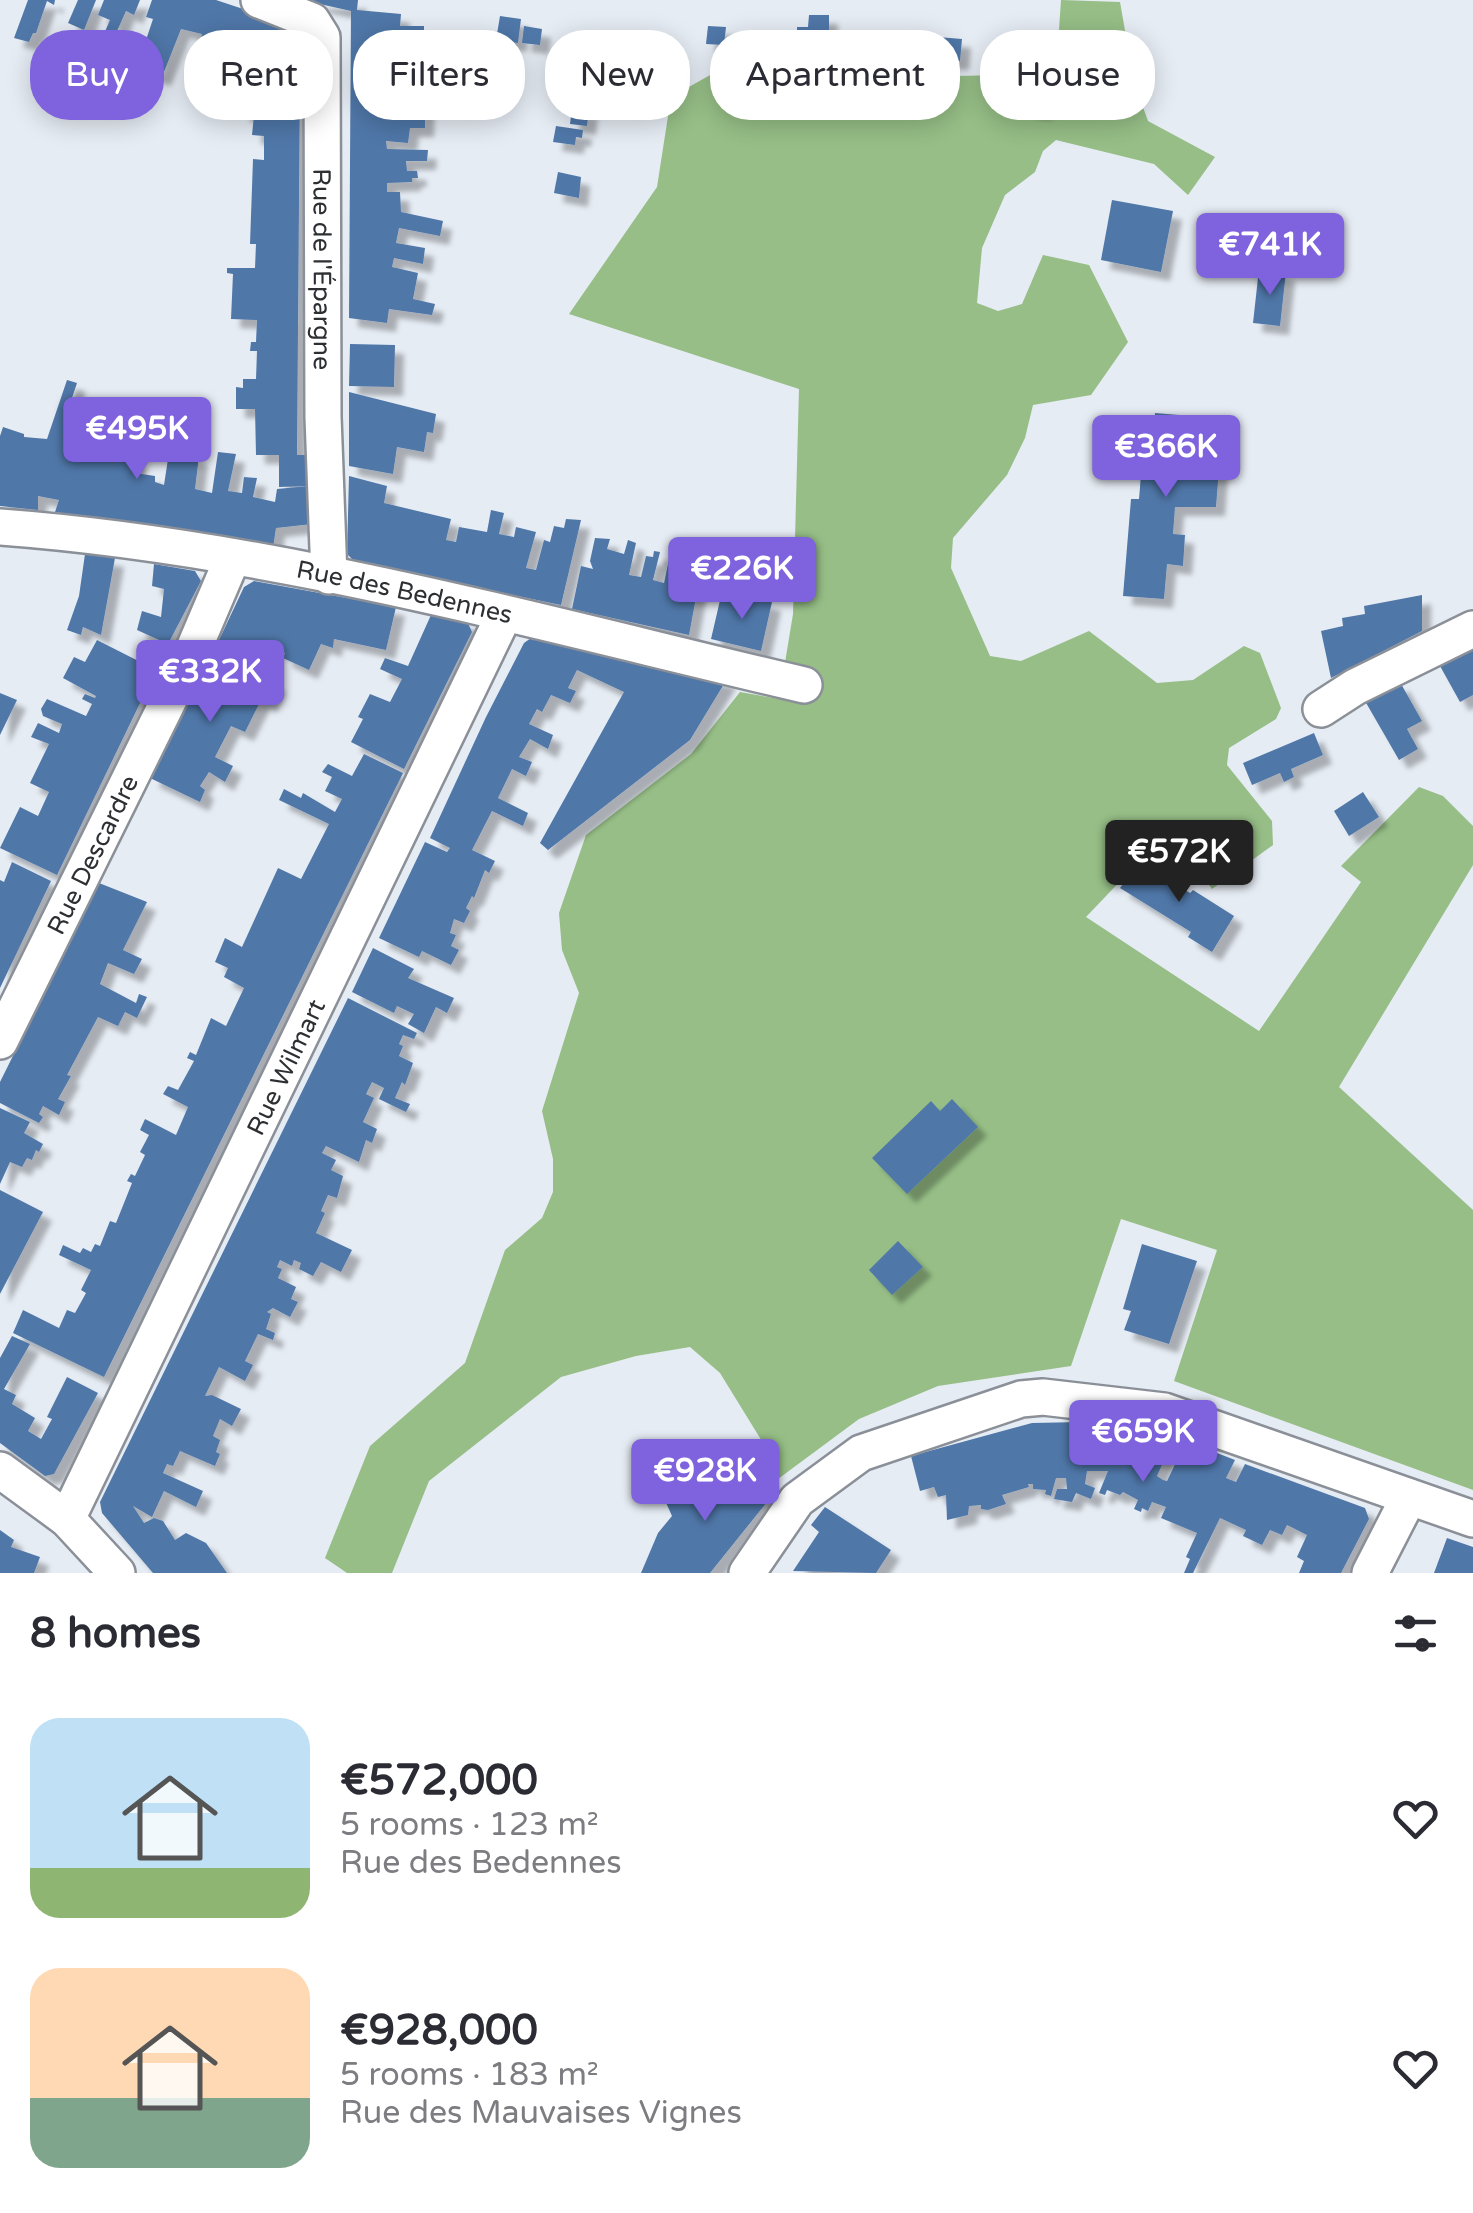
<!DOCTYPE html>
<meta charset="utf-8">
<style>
:root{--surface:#fff;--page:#f7f7f7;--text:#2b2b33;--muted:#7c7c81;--accent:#7f62dd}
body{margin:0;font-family:"Varela Round",sans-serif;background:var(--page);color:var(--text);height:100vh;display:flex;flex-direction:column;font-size:38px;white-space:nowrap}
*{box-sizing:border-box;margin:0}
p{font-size:32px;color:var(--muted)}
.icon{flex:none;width:55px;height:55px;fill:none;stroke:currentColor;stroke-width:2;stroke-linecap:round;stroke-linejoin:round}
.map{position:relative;height:1573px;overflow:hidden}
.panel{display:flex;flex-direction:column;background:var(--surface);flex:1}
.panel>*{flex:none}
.guide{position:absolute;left:30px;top:30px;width:1415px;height:90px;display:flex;gap:20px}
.price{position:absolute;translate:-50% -85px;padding:0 22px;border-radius:10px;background:var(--accent);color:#fff;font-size:32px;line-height:65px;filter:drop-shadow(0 2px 5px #0008)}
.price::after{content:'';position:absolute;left:50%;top:60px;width:30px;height:22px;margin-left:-15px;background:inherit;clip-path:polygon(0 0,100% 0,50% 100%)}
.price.current{background:#222;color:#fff}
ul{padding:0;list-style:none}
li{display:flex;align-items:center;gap:30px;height:250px;padding:0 30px}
li span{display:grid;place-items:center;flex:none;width:280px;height:200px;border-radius:30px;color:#555}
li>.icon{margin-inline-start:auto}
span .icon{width:120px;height:120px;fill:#fffc;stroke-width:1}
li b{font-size:42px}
h2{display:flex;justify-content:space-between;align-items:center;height:120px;padding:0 30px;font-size:42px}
.chip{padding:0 35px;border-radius:40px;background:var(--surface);box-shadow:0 5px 25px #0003;font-size:35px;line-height:90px}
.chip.current{background:var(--accent);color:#fff}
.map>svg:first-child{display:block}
.forest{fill:#96be86}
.building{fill:#5077a8;filter:url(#shadow)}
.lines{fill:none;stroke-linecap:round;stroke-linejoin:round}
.street-casing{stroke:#8b9098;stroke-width:40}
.street{stroke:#fff;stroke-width:35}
.labels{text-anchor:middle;stroke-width:10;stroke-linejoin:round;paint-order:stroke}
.street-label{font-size:25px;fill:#2d2f32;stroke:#e6ecf4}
</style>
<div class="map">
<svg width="1473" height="1573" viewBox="0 0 1473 1573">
<defs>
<filter id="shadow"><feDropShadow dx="9" dy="9" stdDeviation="2.5" flood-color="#0004"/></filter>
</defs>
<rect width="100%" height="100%" fill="#e6ecf4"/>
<path class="forest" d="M 1061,0 L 1120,2 L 1134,82 L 1148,121 L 1215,157 L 1188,195 L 1154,164 L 1056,140 L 1043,151 L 1035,172 L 1005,195 L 982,248 L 977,303 L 998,311 L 1022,304 L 1043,255 L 1089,265 L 1128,342 L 1091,395 L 1033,405 L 1025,438 L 1007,475 L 953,538 L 951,568 L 990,656 L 1021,661 L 1089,631 L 1157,683 L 1193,680 L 1244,646 L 1260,653 L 1281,708 L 1276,719 L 1229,748 L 1227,765 L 1272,821 L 1273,845 L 1212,889 L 1169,830 L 1086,917 L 1259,1031 L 1361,882 L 1341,866 L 1419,787 L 1443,796 L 1473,826 L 1473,865 L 1339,1087 L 1473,1210 L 1473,1490 L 1174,1381 L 1217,1250 L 1121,1219 L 1071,1366 L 938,1386 L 859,1419 L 778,1479 L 760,1438 L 720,1373 L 690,1347 L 636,1356 L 561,1377 L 429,1481 L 392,1573 L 347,1573 L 325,1558 L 370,1446 L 465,1363 L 505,1250 L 542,1218 L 553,1192 L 553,1159 L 542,1111 L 579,993 L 562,950 L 559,913 L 586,835 L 691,754 L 740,692 L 779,699 L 793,614 L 799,389 L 569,314 L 657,187 L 671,97 L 728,65 L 751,80 L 1056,74 Z"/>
<g class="building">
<path d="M 28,0 L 55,0 L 54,5 L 47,1 L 36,33 L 33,33 L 29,42 L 14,38 Z"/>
<path d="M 78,0 L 96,0 L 84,30 L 68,23 Z"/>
<path d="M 104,0 L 140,0 L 134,15 L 126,11 L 113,40 L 103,36 L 110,20 L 98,15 Z"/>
<path d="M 152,0 L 216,0 L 285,23 L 300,45 L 300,71 L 263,63 L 263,67 L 245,64 L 247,47 L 228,43 L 223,61 L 202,56 L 203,50 L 198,49 L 202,34 L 181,29 L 162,77 L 150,73 L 156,57 L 142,52 L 153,19 L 146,17 Z"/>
<path d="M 302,0 L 358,0 L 357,10 L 401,14 L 400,26 L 424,26 L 424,44 L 396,44 L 397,57 L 416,57 L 415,84 L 426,84 L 425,128 L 410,128 L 408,143 L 386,141 L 387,149 L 428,150 L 427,161 L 406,161 L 407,171 L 417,171 L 418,178 L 412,178 L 412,182 L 387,183 L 387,192 L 400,192 L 401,212 L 443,221 L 440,236 L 399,228 L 396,243 L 425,248 L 423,264 L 394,258 L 392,267 L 418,273 L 413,299 L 435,304 L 432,315 L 389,309 L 387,323 L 349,318 L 351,11 Z"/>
<path d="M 809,15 L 829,15 L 829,52 L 797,52 L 797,27 L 808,27 Z"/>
<path d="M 500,16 L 521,19 L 518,43 L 496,40 Z"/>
<path d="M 524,26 L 542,29 L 540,45 L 522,43 Z"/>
<path d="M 708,26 L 726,27 L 724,45 L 706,44 Z"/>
<path d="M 754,34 L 779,35 L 778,51 L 753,50 Z"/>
<path d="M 938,37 L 962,39 L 960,61 L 889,58 L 890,45 L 937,43 Z"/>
<path d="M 273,68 L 300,73 L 297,455 L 307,455 L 309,486 L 279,487 L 279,455 L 256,455 L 255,409 L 236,409 L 236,387 L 243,388 L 243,379 L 256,379 L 257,351 L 250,351 L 251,342 L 256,342 L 257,320 L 231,319 L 233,274 L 227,273 L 227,268 L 255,268 L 256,244 L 250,244 L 253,159 L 264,160 L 264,136 L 252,135 L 254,115 L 241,113 L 242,107 L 274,107 Z"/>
<path d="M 1029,89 L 1045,91 L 1043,111 L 1027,109 Z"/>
<path d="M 572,108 L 589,109 L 587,126 L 570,124 Z"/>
<path d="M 556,126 L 583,130 L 582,138 L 576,137 L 575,145 L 553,142 Z"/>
<path d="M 558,172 L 581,177 L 579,198 L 554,193 Z"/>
<path d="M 1112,200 L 1173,211 L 1161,272 L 1101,260 Z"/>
<path d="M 1259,269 L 1286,272 L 1280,326 L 1253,323 Z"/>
<path d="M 350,344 L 395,345 L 394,387 L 349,386 Z"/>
<path d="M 67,380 L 77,383 L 65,419 L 80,423 L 84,407 L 100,411 L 107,410 L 108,404 L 120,406 L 120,418 L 134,420 L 128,458 L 137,458 L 135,473 L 155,476 L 155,482 L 164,485 L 170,446 L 185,448 L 185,454 L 199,456 L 195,489 L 212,493 L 218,452 L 236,454 L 228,491 L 242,493 L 244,477 L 257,478 L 253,497 L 275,502 L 277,489 L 309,486 L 312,524 L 276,528 L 273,548 L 55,512 L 59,500 L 38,496 L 38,510 L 0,506 L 0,436 L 3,427 L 24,434 L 24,437 L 47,439 Z"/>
<path d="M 349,392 L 436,414 L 433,433 L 427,432 L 424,452 L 397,447 L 393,474 L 349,466 Z"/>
<path d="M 1155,413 L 1179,415 L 1178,429 L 1204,431 L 1203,442 L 1221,443 L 1216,507 L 1175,507 L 1173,534 L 1185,535 L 1183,566 L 1167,564 L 1164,599 L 1123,596 L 1131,499 L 1139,499 L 1141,475 L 1133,474 L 1137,425 L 1154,427 Z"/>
<path d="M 349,476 L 387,486 L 384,503 L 451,519 L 446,540 L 456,542 L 459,527 L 487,532 L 491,510 L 504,513 L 499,534 L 514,537 L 516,527 L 536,532 L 526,568 L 536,570 L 544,540 L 550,542 L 554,526 L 564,528 L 566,519 L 581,520 L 561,605 L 355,562 L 347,554 Z"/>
<path d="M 595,538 L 610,539 L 607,549 L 624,554 L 628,540 L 636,543 L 629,575 L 641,577 L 646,556 L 653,557 L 654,551 L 660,552 L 653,580 L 664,583 L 669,559 L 673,561 L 676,554 L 682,555 L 675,585 L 687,588 L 688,581 L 684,577 L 688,557 L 703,560 L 689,635 L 572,609 L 581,566 L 593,569 L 590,561 Z"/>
<path d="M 85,554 L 115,558 L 101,635 L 83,627 L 81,635 L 67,630 L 79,596 Z"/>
<path d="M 154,564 L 195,571 L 201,581 L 168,644 L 137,630 L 142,611 L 161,617 L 164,589 L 152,586 Z"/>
<path d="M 254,581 L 396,607 L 386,650 L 334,639 L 333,648 L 321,644 L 309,670 L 283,658 L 285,653 L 254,641 L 247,656 L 219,640 L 244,587 Z"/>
<path d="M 1422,595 L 1422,631 L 1331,678 L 1321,631 L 1343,626 L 1342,618 L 1365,614 L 1364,606 Z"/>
<path d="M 721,596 L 743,601 L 744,596 L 772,602 L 761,651 L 711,639 Z"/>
<path d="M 431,615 L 467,621 L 472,632 L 404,769 L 351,742 L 363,719 L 358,717 L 370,694 L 390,702 L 402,679 L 380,669 L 385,658 L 408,666 Z"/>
<path d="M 531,638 L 727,679 L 690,740 L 548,850 L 540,843 L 624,692 L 577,670 L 568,688 L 576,691 L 570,703 L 551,695 L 542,712 L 537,709 L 529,724 L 553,735 L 548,749 L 530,739 L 519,757 L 532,762 L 526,776 L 512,769 L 498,798 L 528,813 L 523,826 L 492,811 L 472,850 L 495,861 L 489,873 L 485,870 L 474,898 L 472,896 L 466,908 L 470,911 L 464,923 L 454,919 L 450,933 L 456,935 L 451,946 L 459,950 L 451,965 L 422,951 L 419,957 L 379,938 L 425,842 L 447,852 L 450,848 L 430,838 L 486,717 L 524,643 Z"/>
<path d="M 97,640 L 156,670 L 57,875 L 0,848 L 20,807 L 38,816 L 49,792 L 30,783 L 49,744 L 31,737 L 38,723 L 59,733 L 62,724 L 43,716 L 41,709 L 47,699 L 86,716 L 92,704 L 82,699 L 85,694 L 95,698 L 96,696 L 63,678 L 74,657 L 85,662 Z"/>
<path d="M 1473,648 L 1473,695 L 1460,702 L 1440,666 Z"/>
<path d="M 212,652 L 277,684 L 268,703 L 261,700 L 245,732 L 231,726 L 215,757 L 233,766 L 225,782 L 209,772 L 200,786 L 205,790 L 200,802 L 150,778 Z"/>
<path d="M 1400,682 L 1422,721 L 1407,729 L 1418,749 L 1399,760 L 1365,701 Z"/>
<path d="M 0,693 L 17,700 L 0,735 Z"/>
<path d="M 1314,733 L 1323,755 L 1291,769 L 1294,777 L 1284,782 L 1280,773 L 1252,785 L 1243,763 Z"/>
<path d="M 364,754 L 403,773 L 104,1377 L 13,1333 L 23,1310 L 59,1328 L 67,1310 L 75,1313 L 86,1293 L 81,1290 L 91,1270 L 59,1255 L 63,1245 L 80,1253 L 83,1248 L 91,1252 L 95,1244 L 100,1246 L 110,1221 L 116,1223 L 132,1183 L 127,1181 L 131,1174 L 135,1176 L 145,1155 L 140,1152 L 149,1135 L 140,1130 L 145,1119 L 176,1135 L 188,1107 L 163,1094 L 168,1086 L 178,1090 L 194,1061 L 187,1058 L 190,1052 L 196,1055 L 211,1018 L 226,1026 L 244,988 L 224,977 L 228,968 L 215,962 L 225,938 L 242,947 L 278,868 L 301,879 L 329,824 L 279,800 L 284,789 L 301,798 L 303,793 L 335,812 L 342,799 L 325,791 L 332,777 L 322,772 L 328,764 L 352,776 Z"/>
<path d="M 1363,792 L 1379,817 L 1349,836 L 1334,811 Z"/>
<path d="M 1140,861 L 1190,893 L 1193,890 L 1234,916 L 1212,952 L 1188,937 L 1191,932 L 1120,888 Z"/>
<path d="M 12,862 L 51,881 L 0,988 L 0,880 L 4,882 Z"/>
<path d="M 99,883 L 147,902 L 123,950 L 142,959 L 134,974 L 108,963 L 100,984 L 136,1003 L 139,994 L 147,997 L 137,1018 L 125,1012 L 118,1026 L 98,1017 L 67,1075 L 71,1076 L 58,1099 L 65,1102 L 59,1115 L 43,1106 L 39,1114 L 43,1117 L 39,1123 L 0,1103 L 0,1082 Z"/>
<path d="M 373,948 L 414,969 L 408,978 L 454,998 L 447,1013 L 436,1007 L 424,1033 L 408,1024 L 414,1014 L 397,1006 L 394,1013 L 352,992 Z"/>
<path d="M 348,998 L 417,1033 L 414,1039 L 403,1035 L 399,1044 L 403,1046 L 399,1056 L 413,1063 L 405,1085 L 402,1082 L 395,1098 L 410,1104 L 406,1112 L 379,1099 L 384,1088 L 372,1082 L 366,1094 L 374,1098 L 363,1122 L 377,1129 L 372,1143 L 366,1140 L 359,1162 L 326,1146 L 322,1153 L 336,1160 L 331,1170 L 343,1176 L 337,1198 L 328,1195 L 321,1211 L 325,1213 L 316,1233 L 352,1250 L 341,1272 L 321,1262 L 313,1276 L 299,1269 L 301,1263 L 294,1260 L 292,1266 L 280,1260 L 277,1267 L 282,1269 L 278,1278 L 296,1287 L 291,1299 L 298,1302 L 290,1317 L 273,1308 L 267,1312 L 271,1314 L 266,1329 L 275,1333 L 273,1340 L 258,1334 L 245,1361 L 253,1365 L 245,1381 L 219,1367 L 205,1396 L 212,1395 L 241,1409 L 232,1426 L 220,1419 L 213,1436 L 220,1440 L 216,1452 L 220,1454 L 215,1466 L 180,1451 L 173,1466 L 167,1464 L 163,1473 L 203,1491 L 196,1507 L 164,1491 L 152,1517 L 133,1506 L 144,1523 L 154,1518 L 163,1521 L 175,1540 L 186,1533 L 206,1543 L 227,1573 L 153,1573 L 102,1513 L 100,1502 Z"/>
<path d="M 952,1099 L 978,1127 L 907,1194 L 872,1158 L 931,1101 L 940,1111 Z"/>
<path d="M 0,1108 L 30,1122 L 24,1133 L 43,1144 L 39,1152 L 36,1150 L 32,1160 L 27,1158 L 22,1167 L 10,1162 L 0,1184 Z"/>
<path d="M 0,1190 L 43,1212 L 0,1294 Z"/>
<path d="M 898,1241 L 923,1267 L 892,1295 L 869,1270 Z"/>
<path d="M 1142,1244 L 1197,1261 L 1169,1344 L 1124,1330 L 1131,1311 L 1123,1309 Z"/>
<path d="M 12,1336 L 30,1344 L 4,1389 L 16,1395 L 12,1404 L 35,1418 L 28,1431 L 41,1439 L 52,1419 L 47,1417 L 67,1377 L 98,1393 L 54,1474 L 45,1476 L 0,1443 L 0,1358 Z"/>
<path d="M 1129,1421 L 1175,1436 L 1157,1476 L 1163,1480 L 1167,1481 L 1186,1441 L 1235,1460 L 1226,1478 L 1236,1482 L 1245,1464 L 1365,1508 L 1369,1519 L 1341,1573 L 1299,1573 L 1304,1561 L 1297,1557 L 1307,1535 L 1287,1525 L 1282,1535 L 1270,1530 L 1262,1545 L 1243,1536 L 1246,1530 L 1220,1518 L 1193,1573 L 1184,1573 L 1190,1559 L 1186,1557 L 1197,1533 L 1161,1518 L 1166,1507 L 1152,1502 L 1148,1511 L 1142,1508 L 1141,1512 L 1134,1509 L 1138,1500 L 1123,1492 L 1120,1495 L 1107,1490 L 1105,1495 L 1099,1493 L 1108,1471 L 1087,1471 L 1085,1484 L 1095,1488 L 1091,1499 L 1076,1493 L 1072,1502 L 1054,1499 L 1057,1489 L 1067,1489 L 1066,1478 L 1056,1478 L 1051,1496 L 1045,1494 L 1046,1490 L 1033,1489 L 1033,1484 L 1028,1484 L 1029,1487 L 1002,1495 L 1006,1504 L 988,1510 L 981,1509 L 981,1505 L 969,1506 L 968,1515 L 947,1520 L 946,1495 L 938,1497 L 934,1487 L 920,1491 L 911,1456 L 1032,1423 Z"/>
<path d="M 754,1469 L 779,1487 L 710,1573 L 641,1573 L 658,1533 L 672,1516 L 655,1478 L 669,1473 L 682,1503 L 704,1477 L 712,1498 L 725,1480 L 738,1490 Z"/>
<path d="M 825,1507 L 891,1550 L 876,1573 L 793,1571 L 819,1532 L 811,1525 Z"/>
<path d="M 0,1530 L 14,1540 L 11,1547 L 40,1557 L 34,1573 L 0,1573 Z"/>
<path d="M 1447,1538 L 1473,1547 L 1473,1573 L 1434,1573 Z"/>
</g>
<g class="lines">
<g class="street-casing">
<g id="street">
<path id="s1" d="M 259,0 L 312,21 L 322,37 L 323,417 L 329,576"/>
<path id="s2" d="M 0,527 C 272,547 539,623 804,685"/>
<path d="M 1321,709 L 1355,687 L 1473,629"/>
<path id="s3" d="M 0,1041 L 192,653 L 233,557"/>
<path d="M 0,1470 L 67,1519 L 117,1573"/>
<path id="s4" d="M 67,1519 L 504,615"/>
<path d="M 747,1573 L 797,1500 L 861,1453 L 1021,1399 L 1043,1397 L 1164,1411 L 1473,1519"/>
<path d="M 1370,1573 L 1409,1497"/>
</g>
</g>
<use href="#street" class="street"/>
</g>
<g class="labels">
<g class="street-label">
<text dy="9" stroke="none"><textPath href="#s1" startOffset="308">Rue de l'Épargne</textPath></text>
<text dy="9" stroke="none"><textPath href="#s2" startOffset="410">Rue des Bedennes</textPath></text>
<text dy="9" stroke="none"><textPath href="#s3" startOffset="208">Rue Descardre</textPath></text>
<text dy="9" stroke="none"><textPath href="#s4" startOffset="502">Rue Wilmart</textPath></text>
</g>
</g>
</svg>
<b class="price" style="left:1270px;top:298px">€741K</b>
<b class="price" style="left:137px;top:482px">€495K</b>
<b class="price" style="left:1166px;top:500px">€366K</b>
<b class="price" style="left:742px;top:622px">€226K</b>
<b class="price" style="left:210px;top:725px">€332K</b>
<b class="price current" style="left:1179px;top:905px">€572K</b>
<b class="price" style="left:1143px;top:1485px">€659K</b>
<b class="price" style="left:705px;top:1524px">€928K</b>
<div class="guide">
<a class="chip current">Buy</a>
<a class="chip">Rent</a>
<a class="chip">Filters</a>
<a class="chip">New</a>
<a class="chip">Apartment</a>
<a class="chip">House</a>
</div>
</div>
<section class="panel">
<h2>8 homes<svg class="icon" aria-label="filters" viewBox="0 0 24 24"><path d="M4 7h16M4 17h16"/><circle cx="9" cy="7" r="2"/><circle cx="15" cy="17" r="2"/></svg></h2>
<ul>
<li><span style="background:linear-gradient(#bfe0f5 75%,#8fb573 0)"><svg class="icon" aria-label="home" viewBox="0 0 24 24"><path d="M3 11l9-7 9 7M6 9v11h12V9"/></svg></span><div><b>€572,000</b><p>5 rooms · 123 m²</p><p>Rue des Bedennes</p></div><svg class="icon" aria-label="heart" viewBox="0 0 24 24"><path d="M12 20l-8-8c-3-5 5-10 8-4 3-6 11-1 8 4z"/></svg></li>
<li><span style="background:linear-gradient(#ffd9b3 65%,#7fa58c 0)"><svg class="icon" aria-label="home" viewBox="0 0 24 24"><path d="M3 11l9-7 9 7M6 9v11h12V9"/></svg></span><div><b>€928,000</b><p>5 rooms · 183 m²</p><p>Rue des Mauvaises Vignes</p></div><svg class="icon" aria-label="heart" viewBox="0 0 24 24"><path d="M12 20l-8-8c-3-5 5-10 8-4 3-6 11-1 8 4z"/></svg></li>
</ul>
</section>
